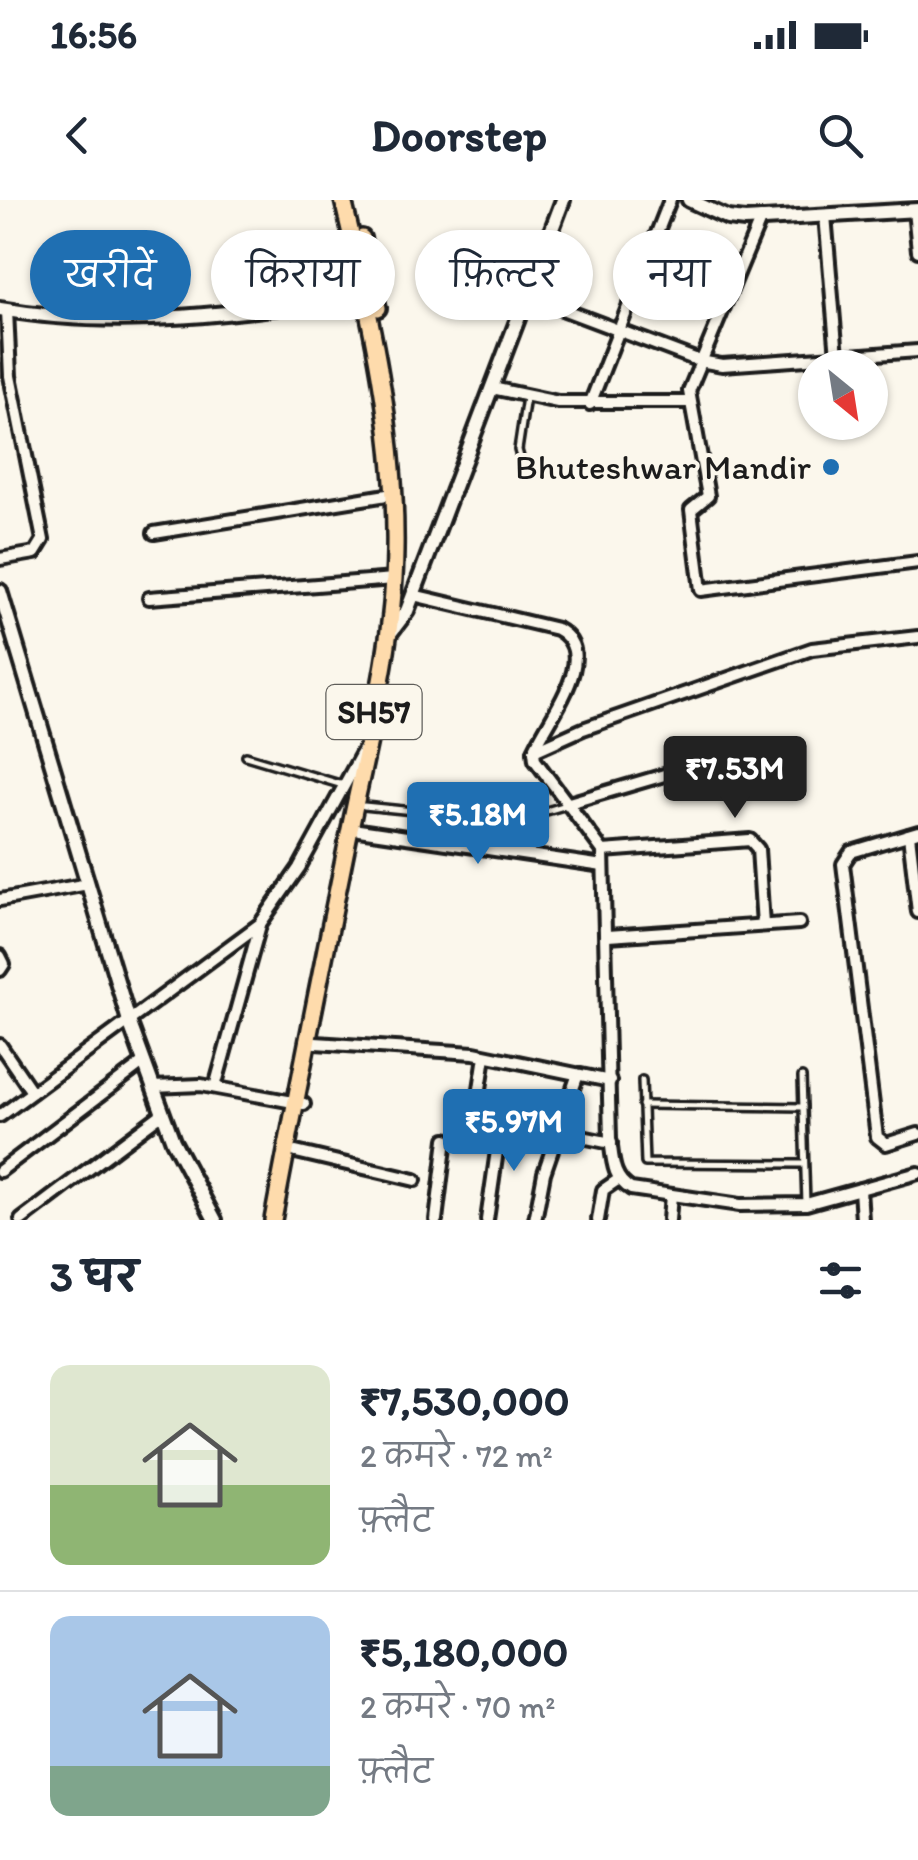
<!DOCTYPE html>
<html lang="hi">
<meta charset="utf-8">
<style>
:root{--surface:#fff;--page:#f6f6f7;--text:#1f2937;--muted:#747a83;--line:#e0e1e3;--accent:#1f6fb2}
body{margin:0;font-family:Itim,"Playpen Sans Deva",sans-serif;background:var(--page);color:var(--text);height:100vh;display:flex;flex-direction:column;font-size:38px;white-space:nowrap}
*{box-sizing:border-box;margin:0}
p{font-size:32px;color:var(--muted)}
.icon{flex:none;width:55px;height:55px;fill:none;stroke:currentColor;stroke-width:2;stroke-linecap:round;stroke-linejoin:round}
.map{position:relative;height:1020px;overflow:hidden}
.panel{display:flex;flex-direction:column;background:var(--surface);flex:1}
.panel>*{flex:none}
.hud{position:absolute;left:30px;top:30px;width:860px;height:90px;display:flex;gap:20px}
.needle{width:65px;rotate:150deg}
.controls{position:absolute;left:798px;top:150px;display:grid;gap:20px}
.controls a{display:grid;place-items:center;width:90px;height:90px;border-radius:50%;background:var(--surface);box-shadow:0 2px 8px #0004;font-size:50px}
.price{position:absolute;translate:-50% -85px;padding:0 22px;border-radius:10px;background:var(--accent);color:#fff;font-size:32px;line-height:65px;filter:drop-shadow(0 2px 5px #0008)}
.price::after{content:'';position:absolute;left:50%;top:60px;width:30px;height:22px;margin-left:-15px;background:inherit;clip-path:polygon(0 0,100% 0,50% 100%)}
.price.selected{background:#222;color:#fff}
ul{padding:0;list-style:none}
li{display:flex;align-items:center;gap:30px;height:250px;padding:0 50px}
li+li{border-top:2px solid var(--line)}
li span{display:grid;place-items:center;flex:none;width:280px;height:200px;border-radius:20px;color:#555}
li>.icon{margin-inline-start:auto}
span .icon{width:120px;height:120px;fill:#fffc;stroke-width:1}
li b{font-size:42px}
h2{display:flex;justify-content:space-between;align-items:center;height:120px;padding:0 50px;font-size:42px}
.chip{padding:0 35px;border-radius:45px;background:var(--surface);box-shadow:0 2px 8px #0004;font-size:35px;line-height:90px}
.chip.selected{background:var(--accent);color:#fff}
.status{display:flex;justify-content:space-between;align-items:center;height:70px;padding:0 50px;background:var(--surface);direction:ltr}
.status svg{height:28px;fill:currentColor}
header{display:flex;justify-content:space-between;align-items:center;height:130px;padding:0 50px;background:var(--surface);font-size:45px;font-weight:800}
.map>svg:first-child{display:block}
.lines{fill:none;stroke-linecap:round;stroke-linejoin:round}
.service-casing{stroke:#1c1c1c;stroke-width:12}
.minor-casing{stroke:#1c1c1c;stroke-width:18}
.tertiary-casing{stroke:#1c1c1c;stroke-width:20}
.primary-casing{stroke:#1c1c1c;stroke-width:22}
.service{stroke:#fbf7ec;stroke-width:5}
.minor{stroke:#fbf7ec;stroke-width:10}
.tertiary{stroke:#fbf7ec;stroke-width:12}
.primary{stroke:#fedbac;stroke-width:15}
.poi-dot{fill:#1f6fb2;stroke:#fbf7ec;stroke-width:4}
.labels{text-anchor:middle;stroke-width:8;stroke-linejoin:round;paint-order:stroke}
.shield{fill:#fbf7ec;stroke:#5f5e5a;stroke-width:2.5}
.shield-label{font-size:32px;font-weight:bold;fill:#1c1c1c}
.poi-label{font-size:35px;fill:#1c1c1c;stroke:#fbf7ec;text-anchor:end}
</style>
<div class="status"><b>16:56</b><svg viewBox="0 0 49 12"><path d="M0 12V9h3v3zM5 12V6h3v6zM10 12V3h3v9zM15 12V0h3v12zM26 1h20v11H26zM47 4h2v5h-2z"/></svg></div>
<header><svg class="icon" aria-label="back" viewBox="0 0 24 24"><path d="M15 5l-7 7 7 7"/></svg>Doorstep<svg class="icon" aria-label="search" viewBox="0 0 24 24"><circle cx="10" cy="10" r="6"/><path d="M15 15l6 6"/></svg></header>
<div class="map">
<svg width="918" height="1020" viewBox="0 0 918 1020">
<rect width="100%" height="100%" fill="#fbf7ec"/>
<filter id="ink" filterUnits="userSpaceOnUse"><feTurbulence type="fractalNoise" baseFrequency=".01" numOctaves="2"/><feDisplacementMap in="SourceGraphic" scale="20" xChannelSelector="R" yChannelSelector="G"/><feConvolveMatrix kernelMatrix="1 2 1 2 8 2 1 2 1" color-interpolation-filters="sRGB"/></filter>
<g filter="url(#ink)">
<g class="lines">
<g class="service-casing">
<g id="service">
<path d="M 526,197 L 518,250 L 521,261 L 536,268 L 600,273"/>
<path d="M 246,556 L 343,585"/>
<path d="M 364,606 L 512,621 L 567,605"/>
<path d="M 802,877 L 806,1004"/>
<path d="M 642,880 L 645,963 L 804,964"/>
<path d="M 642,905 L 803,907"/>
</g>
</g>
<g class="minor-casing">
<g id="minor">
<path d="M 914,10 L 918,51"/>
<path d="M 825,15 L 837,156"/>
<path d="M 761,18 L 689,191 L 708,296 L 691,310 L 701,390 L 918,362"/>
<path d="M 525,95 L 700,161 L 722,165 L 918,151"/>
<path d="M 492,188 L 558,202 L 688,202"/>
<path d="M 590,204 L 670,0"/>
<path d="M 154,333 L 393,294"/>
<path d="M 0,359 L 35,353 L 43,340 L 10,176 L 7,110"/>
<path d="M 413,395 L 557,429 C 603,454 547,519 534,551 L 535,560 L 603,651 L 610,939 C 613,959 612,978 631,989 L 740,1005 L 806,1004 L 918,973"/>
<path d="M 149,398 L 394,379"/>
<path d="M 534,551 L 583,529 L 812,449 L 918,437"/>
<path d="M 569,603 L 729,556"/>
<path d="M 359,630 L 603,666"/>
<path d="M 918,632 L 851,652 L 843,664 L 877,937 L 886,944 L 918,934"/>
<path d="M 909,635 L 918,712"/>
<path d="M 603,651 L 750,640 L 758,649 L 763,725"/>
<path d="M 0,700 L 88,684"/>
<path d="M 608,736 L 799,723"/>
<path d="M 0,756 L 4,764 L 0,770"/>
<path d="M 315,843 L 474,853 L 610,881"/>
<path d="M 0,845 L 32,892"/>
<path d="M 485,856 L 476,915 L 611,943"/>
<path d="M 153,887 L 201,885 L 304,904"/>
<path d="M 215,887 L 260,725"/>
<path d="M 0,916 L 260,724 L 299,668 L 363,551"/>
<path d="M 296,952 L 415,980"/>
<path d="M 0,971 L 144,862"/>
<path d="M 860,989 L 862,1020"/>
<path d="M 21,1020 L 163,913"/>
<path d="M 436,1020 L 446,939"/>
<path d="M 487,1020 L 501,923"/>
<path d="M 535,1020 L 544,973 L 577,877"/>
<path d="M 598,1020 L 603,990 L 619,979"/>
<path d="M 669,1020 L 671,995"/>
</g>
</g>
<g class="tertiary-casing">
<g id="tertiary">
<path d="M 689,0 L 728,18 L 745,20 L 918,10"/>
<path d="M 0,109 C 119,130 247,113 365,95"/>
<path d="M 0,391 L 129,821 L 173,941 L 215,1020"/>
<path d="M 388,436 L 407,411 L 563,0"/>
</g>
</g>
<g class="primary-casing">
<g id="primary">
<path d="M 362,38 L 378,108"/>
<path d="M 273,1020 C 297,891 323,763 349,634 C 368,541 394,446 395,351 C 397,233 370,114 343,0"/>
</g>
</g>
<use href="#service" class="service"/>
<use href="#minor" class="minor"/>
<use href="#tertiary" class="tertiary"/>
<use href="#primary" class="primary"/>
</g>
</g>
<circle class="poi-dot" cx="831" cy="267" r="10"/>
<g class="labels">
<rect class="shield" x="326.5" y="485" width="95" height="54" rx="8"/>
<g class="shield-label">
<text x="374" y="523">SH57</text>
</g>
<g class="poi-label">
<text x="811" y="279">Bhuteshwar Mandir</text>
</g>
</g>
</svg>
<div class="controls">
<a><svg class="needle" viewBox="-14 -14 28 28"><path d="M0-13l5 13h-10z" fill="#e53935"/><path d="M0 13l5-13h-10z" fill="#747a83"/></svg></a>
</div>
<b class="price selected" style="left:735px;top:621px">₹7.53M</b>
<b class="price" style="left:478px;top:667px">₹5.18M</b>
<b class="price" style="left:514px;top:974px">₹5.97M</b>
<div class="hud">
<a class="chip selected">खरीदें</a>
<a class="chip">किराया</a>
<a class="chip">फ़िल्टर</a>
<a class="chip">नया</a>
</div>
</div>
<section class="panel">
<h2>3 घर<svg class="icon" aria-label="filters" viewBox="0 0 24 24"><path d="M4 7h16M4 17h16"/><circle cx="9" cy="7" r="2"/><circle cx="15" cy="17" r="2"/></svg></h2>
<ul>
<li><span style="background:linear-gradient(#dfe7d0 60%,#8fb573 0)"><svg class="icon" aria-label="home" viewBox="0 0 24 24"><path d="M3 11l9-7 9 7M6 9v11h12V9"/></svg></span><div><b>₹7,530,000</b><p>2 कमरे · 72 m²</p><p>फ़्लैट</p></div></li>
<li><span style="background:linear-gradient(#a9c7e8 75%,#7fa58c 0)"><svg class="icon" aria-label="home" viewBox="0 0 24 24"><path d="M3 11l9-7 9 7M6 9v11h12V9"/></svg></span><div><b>₹5,180,000</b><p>2 कमरे · 70 m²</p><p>फ़्लैट</p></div></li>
</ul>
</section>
